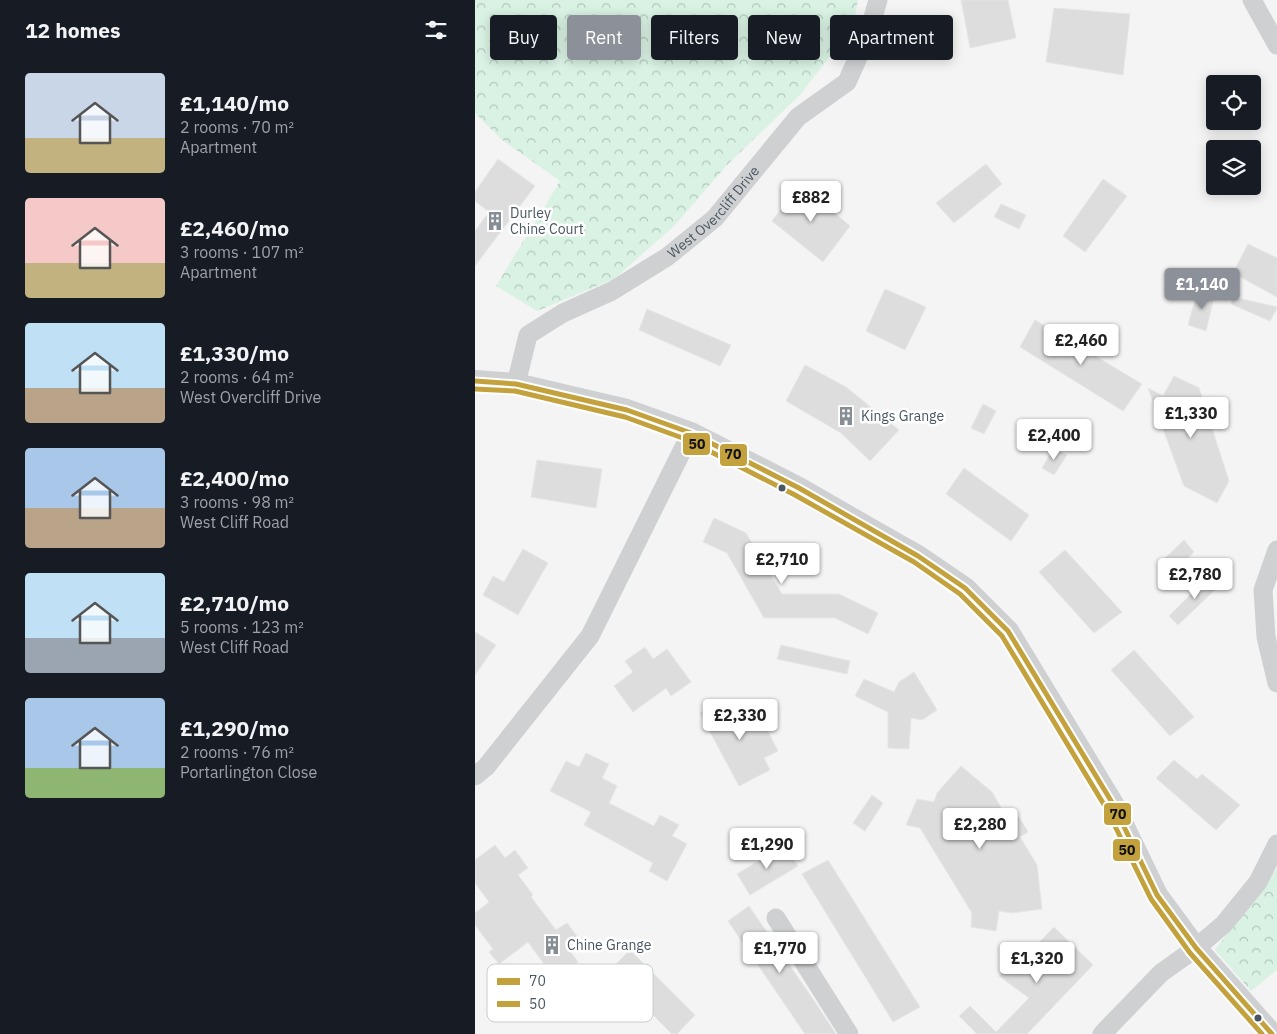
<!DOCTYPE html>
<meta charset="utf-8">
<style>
:root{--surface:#171b24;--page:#242831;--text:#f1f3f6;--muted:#9ea1a6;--accent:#8c9099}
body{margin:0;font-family:"IBM Plex Sans",sans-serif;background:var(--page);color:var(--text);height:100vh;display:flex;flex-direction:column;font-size:19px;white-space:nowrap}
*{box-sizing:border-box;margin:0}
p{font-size:16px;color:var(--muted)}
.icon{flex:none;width:28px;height:28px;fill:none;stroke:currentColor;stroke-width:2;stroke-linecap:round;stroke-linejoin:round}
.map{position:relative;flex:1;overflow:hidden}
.panel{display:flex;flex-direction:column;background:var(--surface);width:475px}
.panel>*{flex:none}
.guide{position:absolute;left:15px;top:15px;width:475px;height:45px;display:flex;gap:10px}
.buttons{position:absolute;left:731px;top:75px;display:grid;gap:10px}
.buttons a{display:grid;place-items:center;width:55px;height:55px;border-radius:5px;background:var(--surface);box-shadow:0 2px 12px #0003;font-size:25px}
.price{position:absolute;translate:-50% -42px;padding:0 11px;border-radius:5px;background:#fff;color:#222;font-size:16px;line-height:32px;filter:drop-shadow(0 1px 2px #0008)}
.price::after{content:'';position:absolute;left:50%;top:30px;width:15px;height:11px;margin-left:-8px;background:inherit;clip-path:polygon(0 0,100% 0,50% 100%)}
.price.current{background:var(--accent);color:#fff}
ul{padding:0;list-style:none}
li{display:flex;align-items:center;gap:15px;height:125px;padding:0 25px}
li span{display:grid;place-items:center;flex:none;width:140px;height:100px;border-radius:5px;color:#555}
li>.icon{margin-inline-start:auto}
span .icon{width:60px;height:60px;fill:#fffc;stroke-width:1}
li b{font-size:21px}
h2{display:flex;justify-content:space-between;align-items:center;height:60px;padding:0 25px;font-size:21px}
.chip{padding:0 18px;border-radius:5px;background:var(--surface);box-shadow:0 2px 12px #0003;font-size:18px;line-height:45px}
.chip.current{background:var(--accent);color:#fff}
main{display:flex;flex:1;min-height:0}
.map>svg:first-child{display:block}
.forest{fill:url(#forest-crowns)}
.building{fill:#ddddde;stroke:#e5e6e7}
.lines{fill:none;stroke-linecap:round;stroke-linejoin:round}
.minor{stroke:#ced0d2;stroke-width:19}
.tertiary{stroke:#ced0d2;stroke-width:22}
.bus-1-casing{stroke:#fff;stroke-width:9}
.bus-2-casing{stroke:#fff;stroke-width:9}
.bus-1{stroke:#c3a23e;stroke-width:5}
.bus-2{stroke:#c3a23e;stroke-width:5}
.bus-dot{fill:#4a5661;stroke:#fff;stroke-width:2}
.labels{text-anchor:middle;stroke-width:5;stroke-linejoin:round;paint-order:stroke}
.street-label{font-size:14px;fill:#4a5661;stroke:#fff}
.poi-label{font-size:14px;fill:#4a5661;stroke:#fff;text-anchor:start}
.key{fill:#fff;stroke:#c9ccd0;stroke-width:1}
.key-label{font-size:14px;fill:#4a5661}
.line-badge{stroke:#fff;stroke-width:2}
.pale-badge-label{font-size:14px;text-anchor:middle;font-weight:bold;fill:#111}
</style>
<main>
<section class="panel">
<h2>12 homes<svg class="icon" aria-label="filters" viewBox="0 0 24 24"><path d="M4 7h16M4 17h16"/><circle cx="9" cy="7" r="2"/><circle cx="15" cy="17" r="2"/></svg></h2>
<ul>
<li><span style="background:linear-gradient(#c9d6e8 65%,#c2b280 0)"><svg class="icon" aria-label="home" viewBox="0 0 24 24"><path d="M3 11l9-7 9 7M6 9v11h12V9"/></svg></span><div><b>£1,140/mo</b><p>2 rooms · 70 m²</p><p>Apartment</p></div></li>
<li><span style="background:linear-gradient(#f6c9c9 65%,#c2b280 0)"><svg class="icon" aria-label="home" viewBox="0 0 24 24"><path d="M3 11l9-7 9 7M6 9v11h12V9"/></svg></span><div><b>£2,460/mo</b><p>3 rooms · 107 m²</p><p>Apartment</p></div></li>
<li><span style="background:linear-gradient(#bfe0f5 65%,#b9a48a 0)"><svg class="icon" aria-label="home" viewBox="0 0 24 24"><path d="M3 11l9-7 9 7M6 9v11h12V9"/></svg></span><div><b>£1,330/mo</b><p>2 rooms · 64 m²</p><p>West Overcliff Drive</p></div></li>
<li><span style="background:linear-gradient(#a9c7e8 60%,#b9a48a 0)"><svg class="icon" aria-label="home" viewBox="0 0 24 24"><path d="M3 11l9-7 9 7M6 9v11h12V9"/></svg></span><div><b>£2,400/mo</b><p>3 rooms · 98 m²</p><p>West Cliff Road</p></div></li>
<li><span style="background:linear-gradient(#bfe0f5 65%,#9aa5b1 0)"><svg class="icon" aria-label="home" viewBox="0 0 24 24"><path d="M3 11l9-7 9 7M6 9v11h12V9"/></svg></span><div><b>£2,710/mo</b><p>5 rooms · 123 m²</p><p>West Cliff Road</p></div></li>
<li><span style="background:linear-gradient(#a9c7e8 70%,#8fb573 0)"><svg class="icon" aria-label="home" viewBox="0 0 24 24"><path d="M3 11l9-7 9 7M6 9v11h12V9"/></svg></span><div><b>£1,290/mo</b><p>2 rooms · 76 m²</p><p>Portarlington Close</p></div></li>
</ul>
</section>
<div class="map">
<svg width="802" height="1034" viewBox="0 0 802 1034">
<defs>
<pattern id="forest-crowns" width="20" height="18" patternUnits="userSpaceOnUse" patternTransform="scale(1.25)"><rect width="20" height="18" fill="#d9f2e3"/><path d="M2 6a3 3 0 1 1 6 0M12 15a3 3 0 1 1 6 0" fill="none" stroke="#b2c7bb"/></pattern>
</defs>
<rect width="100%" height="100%" fill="#f4f4f4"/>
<g class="forest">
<path d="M 0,0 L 383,0 L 378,26 L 325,95 L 253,164 L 199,226 L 139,279 L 62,311 L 21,286 L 85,181 L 26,139 L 0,113 Z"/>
<path d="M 802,868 L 802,970 L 776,991 L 740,950 Z"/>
</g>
<g class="building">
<path d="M 486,0 L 533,0 L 541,38 L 495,48 Z"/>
<path d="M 579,8 L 655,14 L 648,75 L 571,62 Z"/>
<path d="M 23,159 L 60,186 L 0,266 L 0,231 L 14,212 L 0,201 L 0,192 Z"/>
<path d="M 511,164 L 527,184 L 479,223 L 461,203 Z"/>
<path d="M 628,179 L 652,196 L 610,252 L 588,236 Z"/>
<path d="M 325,184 L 375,226 L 348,262 L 297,221 Z"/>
<path d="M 526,204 L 551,215 L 544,229 L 519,217 Z"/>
<path d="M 773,244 L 802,258 L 802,297 L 758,273 Z"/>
<path d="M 410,289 L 451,307 L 430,350 L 391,331 Z"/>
<path d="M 723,289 L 740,293 L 731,331 L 713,325 Z"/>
<path d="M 758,297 L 802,307 L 802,308 L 795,321 L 756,304 Z"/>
<path d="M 172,309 L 256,345 L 245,366 L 164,330 Z"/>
<path d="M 560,320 L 667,384 L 648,411 L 545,347 Z"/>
<path d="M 330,365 L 371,387 L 424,430 L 395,461 L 366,433 L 311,401 Z"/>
<path d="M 699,376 L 724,388 L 754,481 L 742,503 L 709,486 L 673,388 L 688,396 Z"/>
<path d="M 508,404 L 521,411 L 509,434 L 496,428 Z"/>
<path d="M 579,448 L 592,455 L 579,475 L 567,468 Z"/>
<path d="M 62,460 L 127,469 L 121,508 L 56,497 Z"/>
<path d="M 489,468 L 554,515 L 536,541 L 471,494 Z"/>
<path d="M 239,518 L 271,533 L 307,594 L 364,594 L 403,613 L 393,634 L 360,618 L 289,618 L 252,553 L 228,542 Z"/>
<path d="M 709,540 L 719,552 L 696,574 L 685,563 Z"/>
<path d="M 48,549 L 73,563 L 43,615 L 8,595 L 18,576 L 29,582 Z"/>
<path d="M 590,550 L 647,612 L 619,633 L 564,572 Z"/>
<path d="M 735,575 L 745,585 L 703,625 L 694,616 Z"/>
<path d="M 0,632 L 21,645 L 0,675 Z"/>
<path d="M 306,645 L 375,661 L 372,674 L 302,659 Z"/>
<path d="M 170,647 L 178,659 L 192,649 L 216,682 L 196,696 L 191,688 L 158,712 L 139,686 L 158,672 L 150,661 Z"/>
<path d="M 659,650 L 719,717 L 695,736 L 636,670 Z"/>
<path d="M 439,672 L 462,710 L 447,720 L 436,718 L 434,749 L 413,748 L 413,712 L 380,696 L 389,679 L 419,692 L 424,682 Z"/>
<path d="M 252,699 L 262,718 L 281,708 L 303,751 L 289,758 L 295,770 L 264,786 L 225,713 Z"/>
<path d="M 111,753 L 134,764 L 127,778 L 142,786 L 134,803 L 179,826 L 185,815 L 204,825 L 197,836 L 212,844 L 192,881 L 174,871 L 178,863 L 109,825 L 116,812 L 75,791 L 91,761 L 104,767 Z"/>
<path d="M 699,760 L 722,779 L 727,774 L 765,805 L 741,830 L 681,778 Z"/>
<path d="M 486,766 L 517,792 L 535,823 L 544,817 L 553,832 L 545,837 L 562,865 L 567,909 L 537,913 L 524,911 L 521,931 L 496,927 L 497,913 L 445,828 L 431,825 L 442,799 L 459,802 L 462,793 Z"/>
<path d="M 397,795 L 408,803 L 390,831 L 378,823 Z"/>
<path d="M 20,845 L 30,858 L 40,850 L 53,868 L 43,875 L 58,895 L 56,897 L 81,930 L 92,923 L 105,940 L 93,948 L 103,962 L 73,984 L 62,969 L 69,964 L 53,942 L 24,964 L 14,952 L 18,949 L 0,925 L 0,913 L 14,902 L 0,883 L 0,860 Z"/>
<path d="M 309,845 L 323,866 L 275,895 L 262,874 Z"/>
<path d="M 353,860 L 445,1007 L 418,1022 L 327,874 Z"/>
<path d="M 274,906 L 344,1008 L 361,1034 L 330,1034 L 253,921 Z"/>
<path d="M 579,927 L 618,965 L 552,1034 L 502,1034 L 484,1016 L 495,1006 L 521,1032 L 554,998 L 524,976 L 541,956 L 547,960 Z"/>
<path d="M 155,950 L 220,1015 L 202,1034 L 197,1034 L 134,971 Z"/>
</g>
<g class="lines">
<g class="minor">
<path d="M 777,0 L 802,45"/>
<path id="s1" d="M 41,384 L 53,335 L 88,313 L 137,291 L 192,257 L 240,218 L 323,117 L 372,82 L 393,35 L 403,0"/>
<path d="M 802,550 L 788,590 L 791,637 L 802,683"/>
<path d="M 0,776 L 11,767 L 115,636 L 216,433"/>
<path d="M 301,918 L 374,1034"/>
<path d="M 627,1034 L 686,973 L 721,948 L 749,924 L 783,882 L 802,844"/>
</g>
<path class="tertiary" d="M 0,381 L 41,384 L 152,410 L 216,433 L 324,488 L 404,534 L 443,556 L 490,588 L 533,631 L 638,804 L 682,895 L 721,948 L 797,1034"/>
<g class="bus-1-casing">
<path id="bus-1" d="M 0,381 L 41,384 L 152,410 L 216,433 L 324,488 L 443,556 L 490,588 L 533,631 L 638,804 L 682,895 L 721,948 L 797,1034"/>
</g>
<g class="bus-2-casing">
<path id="bus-2" d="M 0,389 L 40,391 L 150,417 L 213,440 L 320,495 L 439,562 L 485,594 L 527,636 L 631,808 L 676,899 L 715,953 L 787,1034"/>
</g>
<use href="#bus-1" class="bus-1"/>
<use href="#bus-2" class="bus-2"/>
</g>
<defs>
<g id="building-bare" transform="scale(1.5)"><path d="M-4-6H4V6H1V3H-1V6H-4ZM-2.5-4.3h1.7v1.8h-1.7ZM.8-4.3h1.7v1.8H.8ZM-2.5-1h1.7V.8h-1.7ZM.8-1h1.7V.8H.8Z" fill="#868d94" stroke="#fff" stroke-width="2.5" paint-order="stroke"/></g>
</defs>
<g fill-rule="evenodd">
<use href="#building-bare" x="20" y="221"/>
<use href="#building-bare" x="371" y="416"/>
<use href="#building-bare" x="77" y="945"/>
</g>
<g class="bus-dot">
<circle cx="307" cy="488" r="4.5"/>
<circle cx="783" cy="1018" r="4.5"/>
</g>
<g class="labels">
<g class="street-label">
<text dy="5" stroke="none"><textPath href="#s1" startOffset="275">West Overcliff Drive</textPath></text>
</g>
<g class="poi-label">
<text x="35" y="218">Durley<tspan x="35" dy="16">Chine Court</tspan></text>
<text x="386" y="421">Kings Grange</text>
<text x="92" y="950">Chine Grange</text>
</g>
</g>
<rect x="12" y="964" width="166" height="58" rx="8" class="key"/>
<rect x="22" y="978" width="23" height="7" fill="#c3a23e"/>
<rect x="22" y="1001" width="23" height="6" fill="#c3a23e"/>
<g class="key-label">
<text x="54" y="986">70</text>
<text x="54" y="1009">50</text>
</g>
<g class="line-badge">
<rect x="207" y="432" width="29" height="24" rx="5" fill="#c3a23e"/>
<rect x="244" y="443" width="29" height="24" rx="5" fill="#c3a23e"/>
<rect x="628" y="802" width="29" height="24" rx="5" fill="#c3a23e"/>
<rect x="637" y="838" width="29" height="24" rx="5" fill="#c3a23e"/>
</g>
<g class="pale-badge-label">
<text x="222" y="449">50</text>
<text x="258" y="459">70</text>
<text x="643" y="819">70</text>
<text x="652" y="855">50</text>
</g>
</svg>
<div class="buttons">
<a><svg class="icon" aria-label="locate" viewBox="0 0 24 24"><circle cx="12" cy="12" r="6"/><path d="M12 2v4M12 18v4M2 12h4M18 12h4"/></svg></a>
<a><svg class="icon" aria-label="layers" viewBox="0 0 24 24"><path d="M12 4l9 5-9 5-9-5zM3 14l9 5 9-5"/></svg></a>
</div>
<b class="price" style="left:336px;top:223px">£882</b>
<b class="price current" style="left:727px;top:310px">£1,140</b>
<b class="price" style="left:606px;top:366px">£2,460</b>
<b class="price" style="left:716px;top:439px">£1,330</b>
<b class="price" style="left:579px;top:461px">£2,400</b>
<b class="price" style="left:307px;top:585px">£2,710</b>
<b class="price" style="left:720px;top:600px">£2,780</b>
<b class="price" style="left:265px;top:741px">£2,330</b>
<b class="price" style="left:505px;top:850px">£2,280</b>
<b class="price" style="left:292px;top:870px">£1,290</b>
<b class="price" style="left:305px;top:974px">£1,770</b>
<b class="price" style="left:562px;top:984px">£1,320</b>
<div class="guide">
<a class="chip">Buy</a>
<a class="chip current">Rent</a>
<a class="chip">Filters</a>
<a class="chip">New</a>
<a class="chip">Apartment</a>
</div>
</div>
</main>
